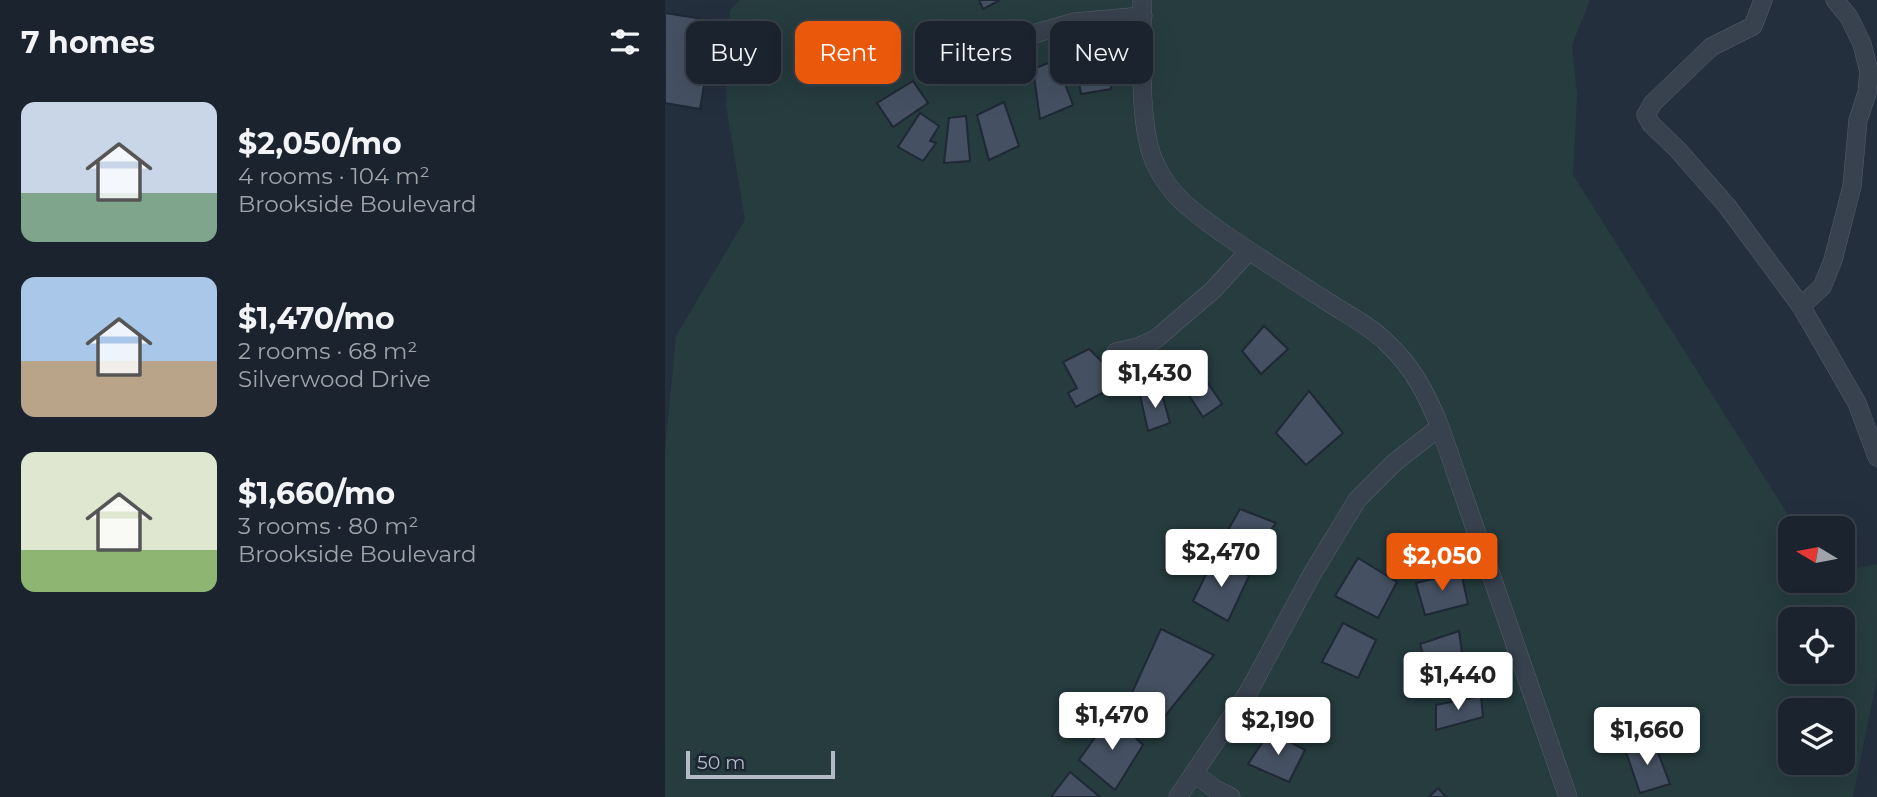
<!DOCTYPE html>
<meta charset="utf-8">
<style>
:root{--surface:#1b232e;--page:#282f3a;--text:#f1f3f6;--muted:#a0a4aa;--line:#39404a;--accent:#ea580c}
body{margin:0;font-family:Montserrat,sans-serif;background:var(--page);color:var(--text);height:100vh;display:flex;flex-direction:column;font-size:26px;white-space:nowrap}
*{box-sizing:border-box;margin:0}
p{font-size:23px;color:var(--muted)}
.icon{flex:none;width:38px;height:38px;fill:none;stroke:currentColor;stroke-width:2;stroke-linecap:round;stroke-linejoin:round}
.map{position:relative;flex:1;overflow:hidden}
.details{display:flex;flex-direction:column;background:var(--surface);width:665px}
.details>*{flex:none}
.guide{position:absolute;left:21px;top:21px;width:665px;height:63px;display:flex;gap:14px}
.needle{width:46px;rotate:280deg}
.tools{position:absolute;left:1113px;top:516px;display:grid;gap:14px}
.tools a{display:grid;place-items:center;width:77px;height:77px;border-radius:14px;background:var(--surface);box-shadow:0 7px 28px #0002,0 0 0 2px var(--line);font-size:35px}
.scale{position:absolute;left:21px;bottom:18px;width:149px;box-sizing:border-box;padding-left:7px;border:4px solid #b4bcc9;border-top:0;font-size:19px;line-height:24px;white-space:nowrap;color:#b4bcc9;-webkit-text-stroke:5px #1d2633;paint-order:stroke}
.price{position:absolute;translate:-50% -60px;padding:0 16px;border-radius:7px;background:#fff;color:#222;font-size:23px;line-height:46px;filter:drop-shadow(0 2px 4px #0008)}
.price::after{content:'';position:absolute;left:50%;top:42px;width:21px;height:16px;margin-left:-10px;background:inherit;clip-path:polygon(0 0,100% 0,50% 100%)}
.price.on{background:var(--accent);color:#fff}
ul{padding:0;list-style:none}
li{display:flex;align-items:center;gap:21px;height:175px;padding:0 21px}
li span{display:grid;place-items:center;flex:none;width:196px;height:140px;border-radius:14px;color:#555}
li>.icon{margin-inline-start:auto}
span .icon{width:84px;height:84px;fill:#fffc;stroke-width:1}
li b{font-size:30px}
h2{display:flex;justify-content:space-between;align-items:center;height:84px;padding:0 21px;font-size:30px}
.chip{padding:0 24px;border-radius:14px;background:var(--surface);box-shadow:0 7px 28px #0002,0 0 0 2px var(--line);font-size:24px;line-height:63px}
.chip.on{background:var(--accent);color:#fff}
main{display:flex;flex:1;min-height:0}
.map>svg:first-child{display:block}
.green{fill:#263c3f;fill-rule:evenodd}
.building{fill:#455162;stroke:#1f2835;stroke-width:2}
.lines{fill:none;stroke-linecap:round;stroke-linejoin:round}
.street-casing{stroke:#565f6c;stroke-width:19}
.street{stroke:#38414e;stroke-width:18}
</style>
<main>
<section class="details">
<h2>7 homes<svg class="icon" aria-label="filters" viewBox="0 0 24 24"><path d="M4 7h16M4 17h16"/><circle cx="9" cy="7" r="2"/><circle cx="15" cy="17" r="2"/></svg></h2>
<ul>
<li><span style="background:linear-gradient(#c9d6e8 65%,#7fa58c 0)"><svg class="icon" aria-label="home" viewBox="0 0 24 24"><path d="M3 11l9-7 9 7M6 9v11h12V9"/></svg></span><div><b>$2,050/mo</b><p>4 rooms · 104 m²</p><p>Brookside Boulevard</p></div></li>
<li><span style="background:linear-gradient(#a9c7e8 60%,#b9a48a 0)"><svg class="icon" aria-label="home" viewBox="0 0 24 24"><path d="M3 11l9-7 9 7M6 9v11h12V9"/></svg></span><div><b>$1,470/mo</b><p>2 rooms · 68 m²</p><p>Silverwood Drive</p></div></li>
<li><span style="background:linear-gradient(#dfe7d0 70%,#8fb573 0)"><svg class="icon" aria-label="home" viewBox="0 0 24 24"><path d="M3 11l9-7 9 7M6 9v11h12V9"/></svg></span><div><b>$1,660/mo</b><p>3 rooms · 80 m²</p><p>Brookside Boulevard</p></div></li>
</ul>
</section>
<div class="map">
<svg width="1212" height="797" viewBox="0 0 1212 797">
<rect width="100%" height="100%" fill="#242f3e"/>
<path class="green" d="M 75,0 L 925,0 L 907,45 L 912,95 L 908,175 L 1129,524 L 1134,528 L 1125,528 L 1125,581 L 1178,581 L 1178,566 L 1184,570 L 1212,564 L 1212,678 L 1188,797 L 0,797 L 0,452 L 11,336 L 80,220 L 61,105 L 65,10 ZM 1125,620 L 1178,620 L 1178,672 L 1125,672 ZM 1125,710 L 1178,710 L 1178,763 L 1125,763 Z"/>
<g class="building">
<path d="M 314,0 L 335,0 L 318,9 Z"/>
<path d="M 0,13 L 50,21 L 35,109 L 0,103 Z"/>
<path d="M 391,60 L 408,105 L 375,119 L 368,69 Z"/>
<path d="M 444,61 L 446,89 L 416,94 L 411,65 Z"/>
<path d="M 248,81 L 263,103 L 228,127 L 212,103 Z"/>
<path d="M 339,102 L 354,146 L 324,160 L 312,115 Z"/>
<path d="M 255,113 L 274,126 L 265,141 L 271,143 L 258,161 L 233,147 Z"/>
<path d="M 301,116 L 305,161 L 279,163 L 284,118 Z"/>
<path d="M 599,326 L 623,349 L 596,374 L 577,351 Z"/>
<path d="M 424,349 L 458,382 L 411,407 L 403,393 L 412,388 L 398,362 Z"/>
<path d="M 530,364 L 557,404 L 538,417 L 512,377 Z"/>
<path d="M 496,391 L 505,423 L 483,431 L 475,395 Z"/>
<path d="M 644,391 L 678,433 L 641,465 L 611,433 Z"/>
<path d="M 575,509 L 611,523 L 588,553 L 559,537 Z"/>
<path d="M 550,556 L 584,576 L 563,621 L 528,601 Z"/>
<path d="M 693,558 L 732,582 L 713,618 L 670,596 Z"/>
<path d="M 796,572 L 803,604 L 760,615 L 751,583 Z"/>
<path d="M 678,623 L 711,640 L 693,678 L 657,662 Z"/>
<path d="M 496,629 L 549,655 L 496,721 L 466,695 Z"/>
<path d="M 794,631 L 802,688 L 771,696 L 755,644 Z"/>
<path d="M 816,696 L 818,717 L 771,730 L 771,705 Z"/>
<path d="M 447,714 L 478,745 L 450,790 L 414,760 Z"/>
<path d="M 605,731 L 640,750 L 624,782 L 583,764 Z"/>
<path d="M 987,737 L 1005,784 L 975,793 L 961,752 Z"/>
<path d="M 405,772 L 435,797 L 386,797 Z"/>
<path d="M 773,788 L 781,797 L 764,797 Z"/>
</g>
<g class="lines">
<g class="street-casing">
<g id="street">
<path d="M 477,0 C 478,44 472,125 490,163 C 505,197 530,213 559,234 C 594,258 630,281 666,304 C 685,316 706,327 722,343 C 748,367 762,395 775,427 L 903,797"/>
<path d="M 1098,0 L 1088,26 L 1046,47 L 988,103 L 981,115 L 986,124 L 1013,150 L 1062,206 L 1136,306 L 1192,403 L 1212,457"/>
<path d="M 295,61 L 358,37 L 410,22 L 478,16"/>
<path d="M 1136,306 L 1157,287 L 1168,260 L 1187,186 L 1193,120 L 1202,93 L 1204,71 L 1197,44 L 1184,17 L 1170,0"/>
<path d="M 451,352 L 473,347 L 491,339 L 548,290 L 584,251"/>
<path d="M 530,774 L 550,789 L 566,797"/>
<path d="M 513,797 L 584,691 L 647,574 L 692,500 L 730,462 L 775,427"/>
</g>
</g>
<use href="#street" class="street"/>
</g>
</svg>
<div class="tools">
<a><svg class="needle" viewBox="-14 -14 28 28"><path d="M0-13l5 13h-10z" fill="#e53935"/><path d="M0 13l5-13h-10z" fill="#a0a4aa"/></svg></a>
<a><svg class="icon" aria-label="locate" viewBox="0 0 24 24"><circle cx="12" cy="12" r="6"/><path d="M12 2v4M12 18v4M2 12h4M18 12h4"/></svg></a>
<a><svg class="icon" aria-label="layers" viewBox="0 0 24 24"><path d="M12 4l9 5-9 5-9-5zM3 14l9 5 9-5"/></svg></a>
</div>
<div class="scale">50 m</div>
<b class="price" style="left:490px;top:410px">$1,430</b>
<b class="price" style="left:556px;top:589px">$2,470</b>
<b class="price on" style="left:777px;top:593px">$2,050</b>
<b class="price" style="left:793px;top:712px">$1,440</b>
<b class="price" style="left:447px;top:752px">$1,470</b>
<b class="price" style="left:613px;top:757px">$2,190</b>
<b class="price" style="left:982px;top:767px">$1,660</b>
<div class="guide">
<a class="chip">Buy</a>
<a class="chip on">Rent</a>
<a class="chip">Filters</a>
<a class="chip">New</a>
</div>
</div>
</main>
